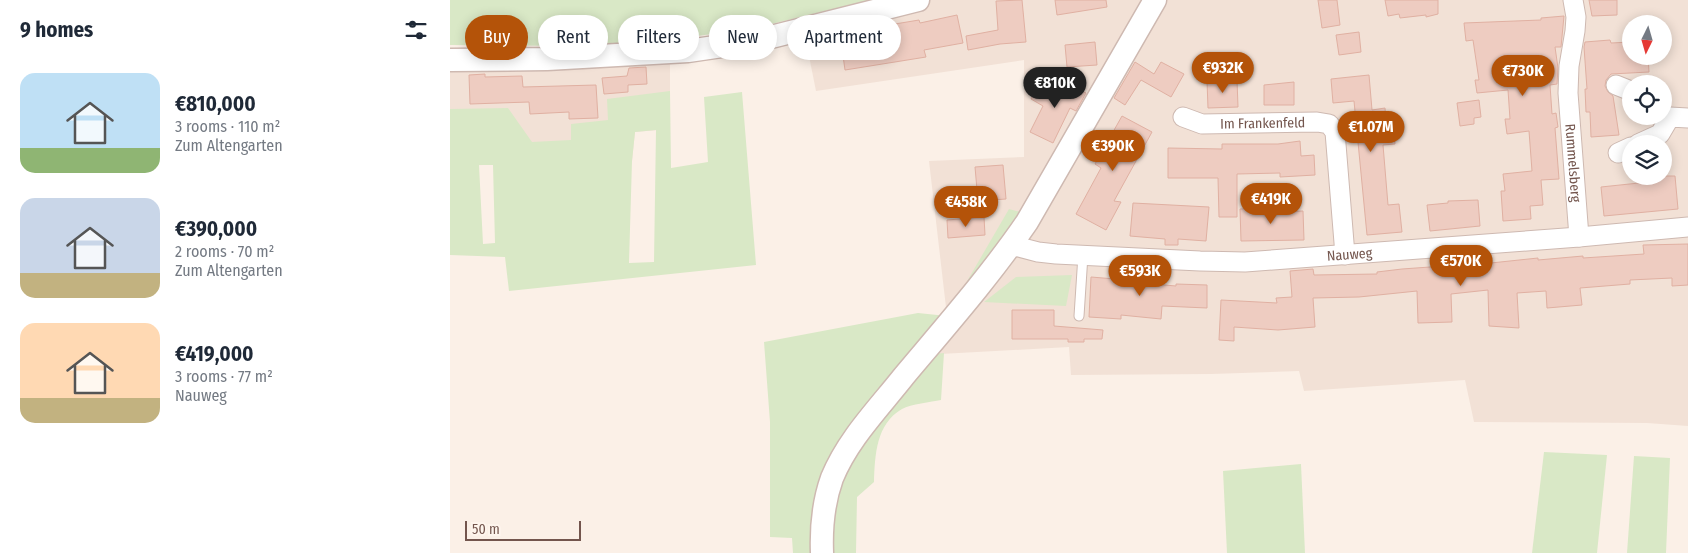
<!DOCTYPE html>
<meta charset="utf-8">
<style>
:root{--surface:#fff;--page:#f6f6f7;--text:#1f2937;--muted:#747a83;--accent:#b45309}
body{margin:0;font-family:"Fira Sans Condensed",sans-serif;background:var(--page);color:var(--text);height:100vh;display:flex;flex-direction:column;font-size:19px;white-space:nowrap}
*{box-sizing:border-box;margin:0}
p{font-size:16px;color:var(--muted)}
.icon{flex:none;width:28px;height:28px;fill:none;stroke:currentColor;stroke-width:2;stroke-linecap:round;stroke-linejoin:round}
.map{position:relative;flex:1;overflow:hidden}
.details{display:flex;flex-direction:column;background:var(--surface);width:450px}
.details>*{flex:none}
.hud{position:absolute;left:15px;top:15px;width:475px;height:45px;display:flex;gap:10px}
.needle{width:32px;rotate:185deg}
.controls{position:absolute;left:1172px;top:15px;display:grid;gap:10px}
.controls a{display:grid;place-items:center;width:50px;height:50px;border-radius:50%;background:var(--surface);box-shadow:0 2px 12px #0003;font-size:25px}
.scale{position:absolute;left:15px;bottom:12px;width:116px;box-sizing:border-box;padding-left:5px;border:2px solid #73554d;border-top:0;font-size:14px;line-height:18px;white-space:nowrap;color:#73554d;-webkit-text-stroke:4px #fef5ed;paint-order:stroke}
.price{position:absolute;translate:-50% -42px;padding:0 11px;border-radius:18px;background:var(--accent);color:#fff;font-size:16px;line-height:32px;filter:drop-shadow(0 1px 2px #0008)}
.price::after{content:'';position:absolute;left:50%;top:30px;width:15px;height:11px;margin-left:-8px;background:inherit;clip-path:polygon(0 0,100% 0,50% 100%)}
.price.selected{background:#222;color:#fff}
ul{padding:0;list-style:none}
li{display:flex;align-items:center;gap:15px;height:125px;padding:0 20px}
li span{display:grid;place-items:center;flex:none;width:140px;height:100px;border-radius:15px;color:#555}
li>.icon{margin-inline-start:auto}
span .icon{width:60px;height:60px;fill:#fffc;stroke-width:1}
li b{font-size:21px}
h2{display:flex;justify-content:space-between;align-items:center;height:60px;padding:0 20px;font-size:21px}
.chip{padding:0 18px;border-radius:22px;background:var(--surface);box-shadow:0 2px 12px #0003;font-size:18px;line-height:45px}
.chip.selected{background:var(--accent);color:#fff}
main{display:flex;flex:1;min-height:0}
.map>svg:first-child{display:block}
.residential{fill:#f2e1d6;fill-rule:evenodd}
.green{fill:#d9e8c6;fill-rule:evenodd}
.building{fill:#eeccc1;stroke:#e0b0a2}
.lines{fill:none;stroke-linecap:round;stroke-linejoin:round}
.service-casing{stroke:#ceb9b1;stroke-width:11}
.minor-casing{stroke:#ceb9b1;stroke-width:21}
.tertiary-casing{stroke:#ceb9b1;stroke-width:25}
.service{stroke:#fff;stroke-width:9}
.minor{stroke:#fff;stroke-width:19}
.tertiary{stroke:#fff;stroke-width:22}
.labels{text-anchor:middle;stroke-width:4;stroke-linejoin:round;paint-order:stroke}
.street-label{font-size:14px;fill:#73554d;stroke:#fef5ed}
</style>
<main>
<section class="details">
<h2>9 homes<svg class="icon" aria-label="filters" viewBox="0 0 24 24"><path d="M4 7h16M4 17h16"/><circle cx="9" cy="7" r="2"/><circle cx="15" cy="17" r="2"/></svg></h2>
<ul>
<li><span style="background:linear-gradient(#bfe0f5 75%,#8fb573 0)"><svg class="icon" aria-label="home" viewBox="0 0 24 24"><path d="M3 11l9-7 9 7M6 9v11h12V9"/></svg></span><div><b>€810,000</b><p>3 rooms · 110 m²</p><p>Zum Altengarten</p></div></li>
<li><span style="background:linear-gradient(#c9d6e8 75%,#c2b280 0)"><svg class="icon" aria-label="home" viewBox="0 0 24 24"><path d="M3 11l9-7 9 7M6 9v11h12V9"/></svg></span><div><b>€390,000</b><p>2 rooms · 70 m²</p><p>Zum Altengarten</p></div></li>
<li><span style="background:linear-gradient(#ffd9b3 75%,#c2b280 0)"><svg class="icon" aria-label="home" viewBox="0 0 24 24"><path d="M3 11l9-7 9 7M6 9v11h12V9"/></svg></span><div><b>€419,000</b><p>3 rooms · 77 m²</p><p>Nauweg</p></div></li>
</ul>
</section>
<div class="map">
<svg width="1238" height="553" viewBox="0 0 1238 553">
<rect width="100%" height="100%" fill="#fbf0e7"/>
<g class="residential">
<path d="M 435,0 L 1238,0 L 1238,426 L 1197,423 L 1024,422 L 1015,380 L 854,391 L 849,371 L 761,374 L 621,375 L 619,347 L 472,355 L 497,316 L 479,161 L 574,157 L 574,60 L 366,91 L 355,36 ZM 1181,24 L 1214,24 L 1214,56 L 1181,56 ZM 1181,84 L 1214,84 L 1214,116 L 1181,116 ZM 1181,144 L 1214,144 L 1214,176 L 1181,176 Z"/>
<path d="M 220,60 L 220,129 L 185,132 L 182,161 L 0,166 L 0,66 Z"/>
</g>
<g class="green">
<path d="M 0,0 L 421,0 L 301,29 L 200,42 L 130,46 L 0,45 Z"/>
<path d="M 220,91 L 221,168 L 258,162 L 254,97 L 292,92 L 306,265 L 59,291 L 55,257 L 0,255 L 0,109 L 58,108 L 82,142 L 121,140 L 121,124 L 158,120 L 157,99 ZM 206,130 L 204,262 L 179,263 L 182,161 L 185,132 ZM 29,165 L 43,165 L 45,243 L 33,244 Z"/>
<path d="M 559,209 L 574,213 L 509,295 Z"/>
<path d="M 622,275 L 616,306 L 534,302 L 566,277 Z"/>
<path d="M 468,313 L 497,316 L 473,355 L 494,353 L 491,400 C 481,402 461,404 452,409 C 426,424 425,455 424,482 L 407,497 L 406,553 L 343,553 L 342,538 L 320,537 L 320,422 L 314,342 Z"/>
<path d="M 1094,452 L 1157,455 L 1147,553 L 1082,553 Z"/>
<path d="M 1184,456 L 1220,458 L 1216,553 L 1177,553 Z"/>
<path d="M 851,464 L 855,553 L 777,553 L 773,471 Z"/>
</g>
<g class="building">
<path d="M 572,0 L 576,42 L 550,44 L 518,50 L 516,36 L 548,30 L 546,1 Z"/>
<path d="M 605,0 L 656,0 L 657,7 L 607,15 Z"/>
<path d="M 868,0 L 887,0 L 890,25 L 872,28 Z"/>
<path d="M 935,0 L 988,0 L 988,14 L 976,17 L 976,15 L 950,18 L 949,14 L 938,16 Z"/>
<path d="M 1139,0 L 1167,0 L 1167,15 L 1142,16 Z"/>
<path d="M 507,15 L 513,43 L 474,50 L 476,57 L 395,70 L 391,41 L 411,38 L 414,52 L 437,48 L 433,26 L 469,20 L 470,23 Z"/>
<path d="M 1114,16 L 1111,47 L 1105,47 L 1108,68 L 1107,84 L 1100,85 L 1102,114 L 1106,113 L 1108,127 L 1105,128 L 1109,179 L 1091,180 L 1093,205 L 1080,206 L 1081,219 L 1053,221 L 1051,191 L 1055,191 L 1053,174 L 1082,171 L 1079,131 L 1057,134 L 1055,119 L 1060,119 L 1058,90 L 1027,93 L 1025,80 L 1029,80 L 1023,40 L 1016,41 L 1014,23 L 1091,20 L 1091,18 Z"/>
<path d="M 909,32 L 911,52 L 889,55 L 886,35 Z"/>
<path d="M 1160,40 L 1161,43 L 1181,42 L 1181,56 L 1198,56 L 1199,72 L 1161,74 L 1156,80 L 1155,86 L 1158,92 L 1163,96 L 1169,135 L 1141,137 L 1140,112 L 1136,112 L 1135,89 L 1137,89 L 1134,47 L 1135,42 Z"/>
<path d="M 645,42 L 647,65 L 617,67 L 615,45 Z"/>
<path d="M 685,62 L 704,74 L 711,62 L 734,74 L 721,97 L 691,80 L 675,105 L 664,98 Z"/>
<path d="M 196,67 L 197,84 L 178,85 L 178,92 L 154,94 L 152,78 L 177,76 L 179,68 Z"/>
<path d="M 35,74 L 35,77 L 72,76 L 73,87 L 146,85 L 148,118 L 119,119 L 119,112 L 80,114 L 79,102 L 20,104 L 19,75 Z"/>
<path d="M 919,75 L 922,110 L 935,108 L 936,124 L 943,124 L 945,144 L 933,145 L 938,205 L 949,204 L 952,232 L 917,235 L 904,101 L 883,103 L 881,79 Z"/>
<path d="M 787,80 L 788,107 L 758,108 L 757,81 Z"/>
<path d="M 614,81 L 636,93 L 626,111 L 620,108 L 603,143 L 580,132 L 593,106 L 581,99 L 588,85 L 607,95 Z"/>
<path d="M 844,82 L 844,105 L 814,105 L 814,85 Z"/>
<path d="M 1029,100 L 1031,117 L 1024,118 L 1024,124 L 1010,126 L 1007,103 Z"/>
<path d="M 672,116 L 702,132 L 664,201 L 671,202 L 656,230 L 626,214 L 651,168 L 645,164 Z"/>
<path d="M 850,141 L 851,156 L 864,155 L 865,175 L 830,177 L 830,173 L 787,174 L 787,217 L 769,217 L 768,178 L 718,178 L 718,148 L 772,149 L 772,144 L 828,144 Z"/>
<path d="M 553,165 L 556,199 L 528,201 L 525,167 Z"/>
<path d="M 1189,176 L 1225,176 L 1228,209 L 1154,216 L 1151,187 L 1189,183 Z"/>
<path d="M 1028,200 L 1030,226 L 980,231 L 977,205 L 998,203 L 998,201 Z"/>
<path d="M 683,203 L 759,207 L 756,241 L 728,239 L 728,245 L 715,245 L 715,239 L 680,236 Z"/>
<path d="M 829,208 L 829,212 L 853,211 L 854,240 L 791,241 L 790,209 Z"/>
<path d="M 534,217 L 535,235 L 498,238 L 497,220 Z"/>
<path d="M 1238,244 L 1238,285 L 1222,286 L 1222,278 L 1180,280 L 1180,284 L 1130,288 L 1132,305 L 1097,308 L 1096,291 L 1067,293 L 1069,328 L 1039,326 L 1038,290 L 1001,294 L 1002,322 L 968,323 L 967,291 L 909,297 L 863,298 L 865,327 L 828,330 L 784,327 L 784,341 L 769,340 L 771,300 L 827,303 L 826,298 L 842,297 L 840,271 L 863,269 L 864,275 L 927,274 L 927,272 L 952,269 L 994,266 L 994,268 L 1088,258 L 1088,260 L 1133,256 L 1133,258 L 1194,254 L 1193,245 Z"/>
<path d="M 665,268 L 680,269 L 679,282 L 726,286 L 726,284 L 757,285 L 757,308 L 712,306 L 711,319 L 671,315 L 671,319 L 639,317 L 641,277 L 665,279 Z"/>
<path d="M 562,310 L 604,310 L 604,326 L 653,330 L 652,339 L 634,339 L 634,342 L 618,342 L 618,339 L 562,339 Z"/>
</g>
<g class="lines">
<g class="service-casing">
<path id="service" d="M 629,316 L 633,255"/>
</g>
<g class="minor-casing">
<g id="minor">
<path id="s1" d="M 1123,0 L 1126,17 L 1125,31 L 1119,66 L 1118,93 L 1129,237"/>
<path d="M 1166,85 L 1181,91"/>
<path id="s2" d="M 733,117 L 752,124 L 867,122 L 879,124 L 885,132 L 895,255"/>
<path d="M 1188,144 L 1210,134 L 1220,117 L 1238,118"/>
<path d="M 1168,153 L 1181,147"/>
<path id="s3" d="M 561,245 L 588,252 L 606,254 L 750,261 L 795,262 L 1129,237 L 1238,227"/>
</g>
</g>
<g class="tertiary-casing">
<g id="tertiary">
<path d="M 0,60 L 97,59 L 238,51 L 279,45 L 321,37 L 468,0"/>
<path d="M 372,553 C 371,527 373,503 382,478 C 398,439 428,409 454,376 C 496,326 540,276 577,222 L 705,0"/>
</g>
</g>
<use href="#service" class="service"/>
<use href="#minor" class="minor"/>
<use href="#tertiary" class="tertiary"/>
</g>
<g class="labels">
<g class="street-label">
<text dy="5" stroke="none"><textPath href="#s2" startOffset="81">Im Frankenfeld</textPath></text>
<text dy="5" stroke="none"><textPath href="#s1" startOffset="164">Rummelsberg</textPath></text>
<text dy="5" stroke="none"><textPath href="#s3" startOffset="340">Nauweg</textPath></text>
</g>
</g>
</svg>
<div class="controls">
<a><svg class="needle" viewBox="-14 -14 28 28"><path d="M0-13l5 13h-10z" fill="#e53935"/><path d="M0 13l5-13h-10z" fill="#747a83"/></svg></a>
<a><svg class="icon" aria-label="locate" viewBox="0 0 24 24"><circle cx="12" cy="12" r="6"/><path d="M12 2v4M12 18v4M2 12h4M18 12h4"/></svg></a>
<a><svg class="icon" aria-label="layers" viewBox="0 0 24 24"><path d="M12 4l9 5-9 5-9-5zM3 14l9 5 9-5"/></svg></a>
</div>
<div class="scale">50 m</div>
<b class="price" style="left:773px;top:94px">€932K</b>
<b class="price" style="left:1073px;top:97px">€730K</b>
<b class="price selected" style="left:605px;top:109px">€810K</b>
<b class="price" style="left:921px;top:153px">€1.07M</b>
<b class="price" style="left:663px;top:172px">€390K</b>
<b class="price" style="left:821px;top:225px">€419K</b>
<b class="price" style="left:516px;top:228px">€458K</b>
<b class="price" style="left:1011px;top:287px">€570K</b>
<b class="price" style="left:690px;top:297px">€593K</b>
<div class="hud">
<a class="chip selected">Buy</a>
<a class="chip">Rent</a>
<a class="chip">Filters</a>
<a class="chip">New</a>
<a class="chip">Apartment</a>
</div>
</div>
</main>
